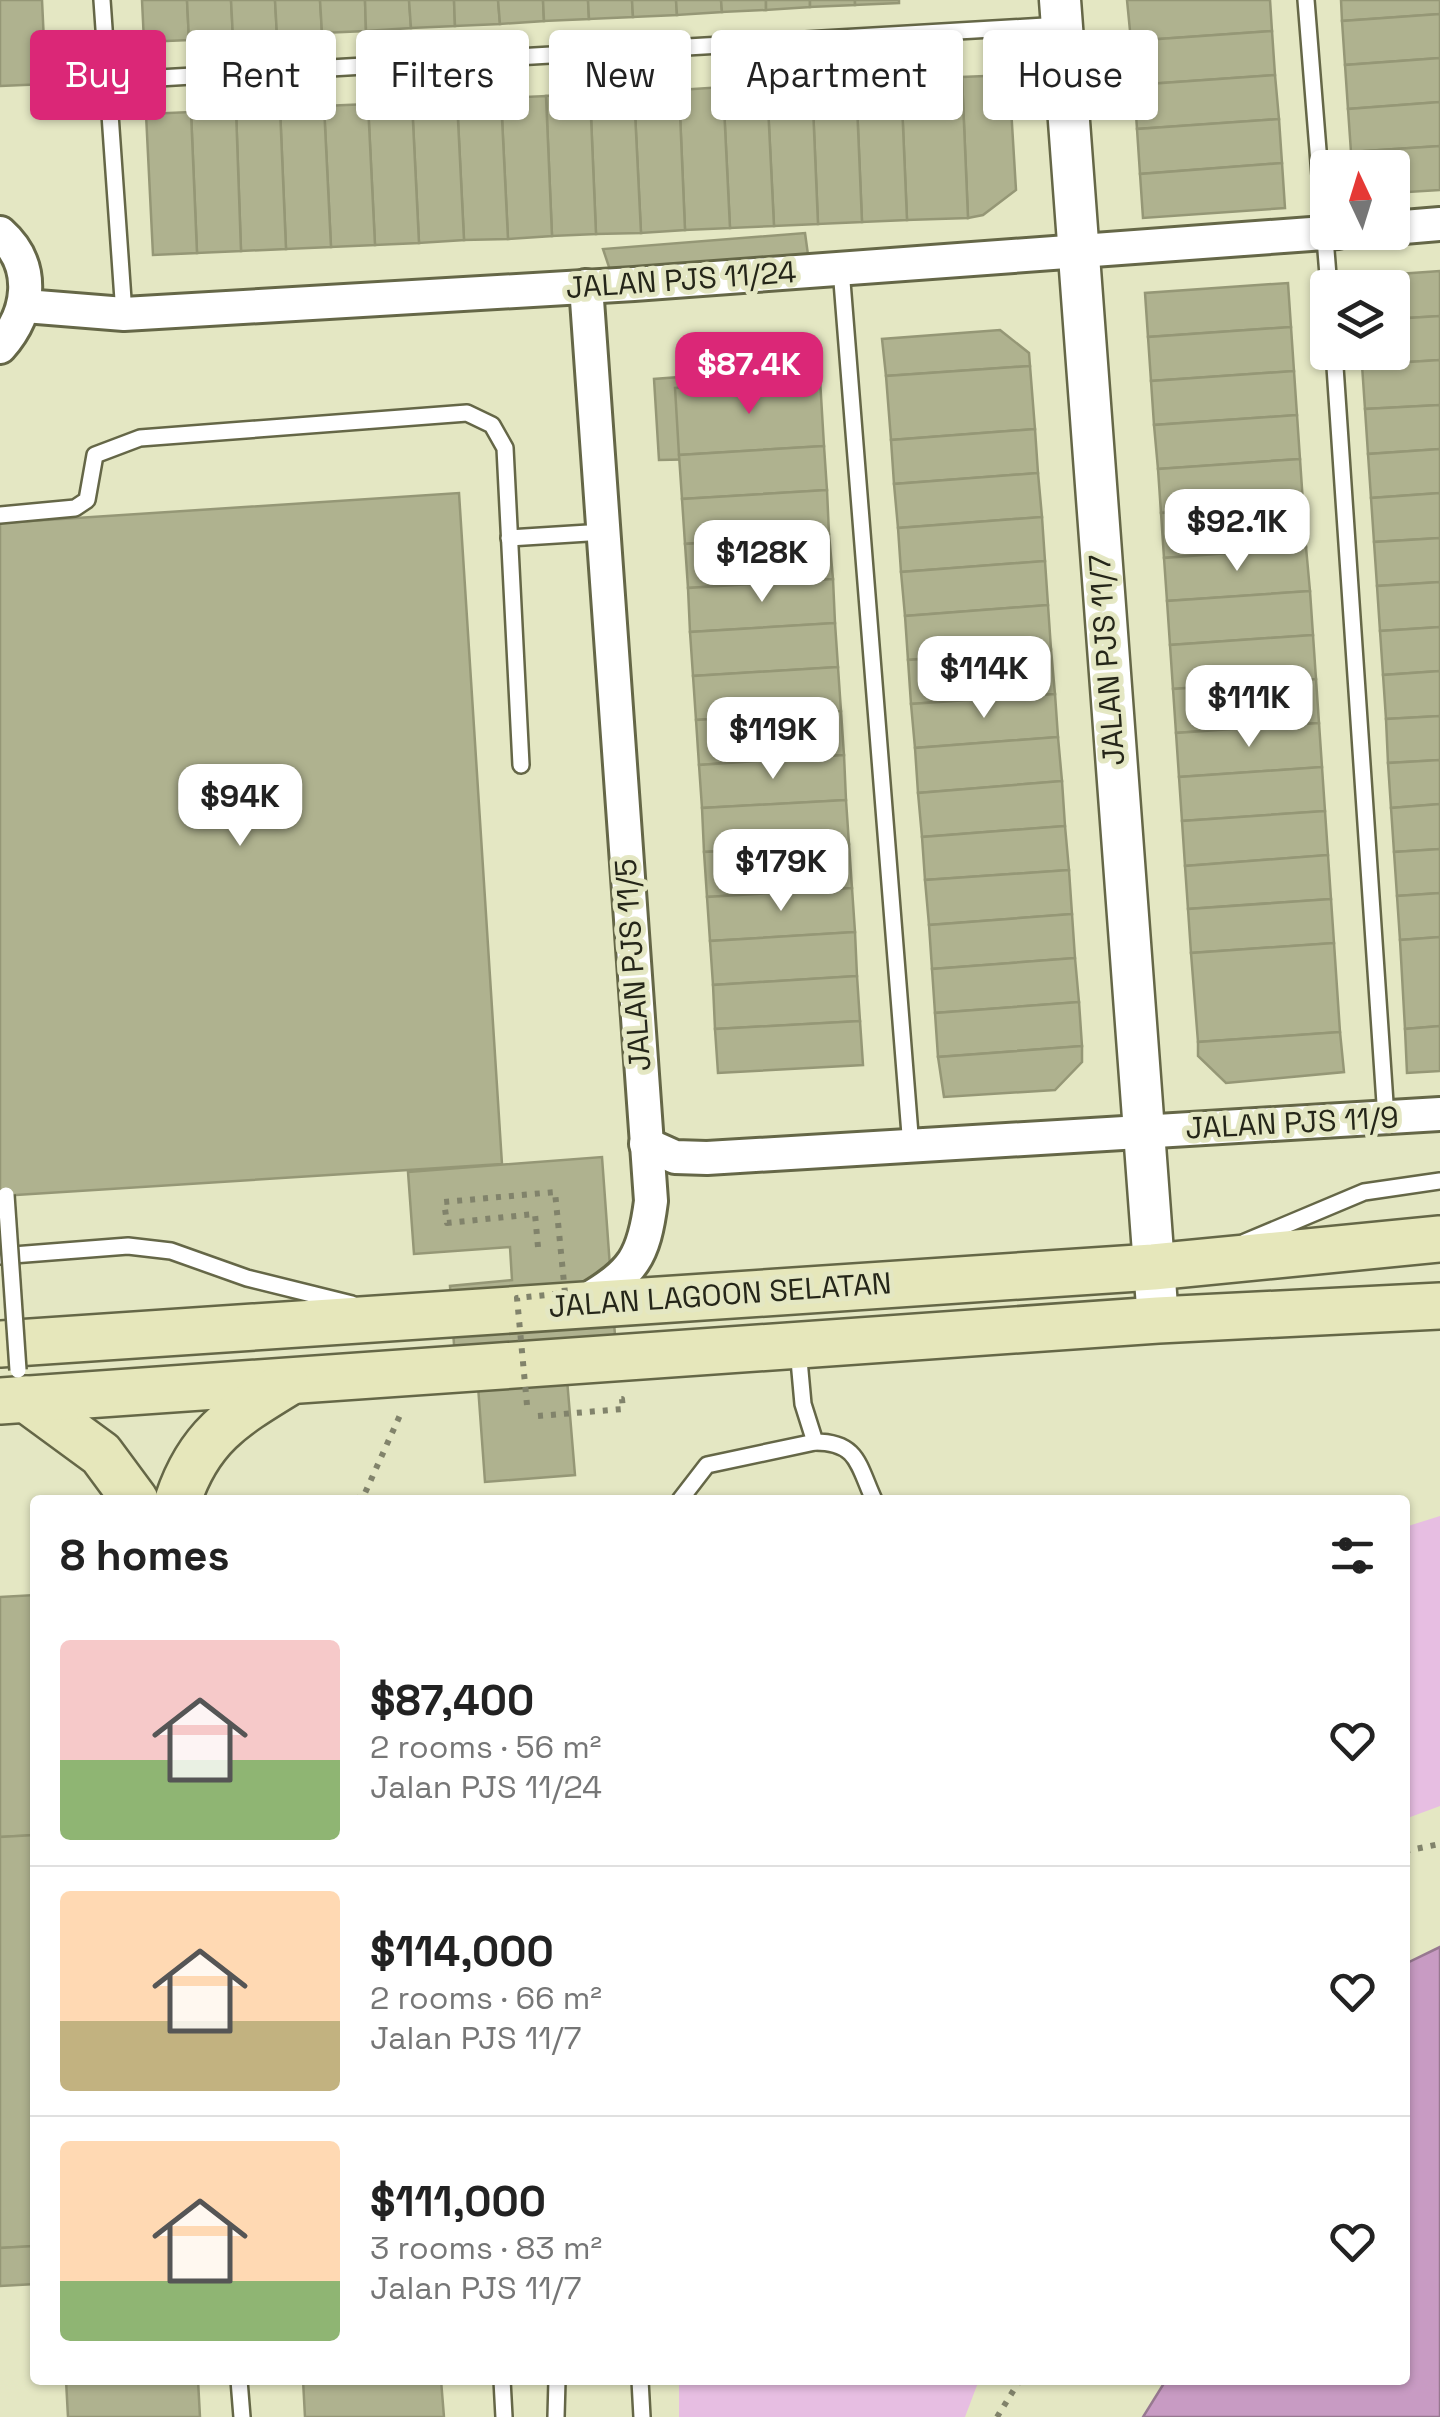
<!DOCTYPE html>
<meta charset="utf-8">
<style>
:root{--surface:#fff;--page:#f2f2f2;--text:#222;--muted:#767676;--line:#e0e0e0;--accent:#db2777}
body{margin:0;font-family:"Space Grotesk",sans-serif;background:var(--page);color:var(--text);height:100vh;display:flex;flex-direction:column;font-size:38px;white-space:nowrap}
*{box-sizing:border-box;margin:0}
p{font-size:32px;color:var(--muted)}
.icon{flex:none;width:55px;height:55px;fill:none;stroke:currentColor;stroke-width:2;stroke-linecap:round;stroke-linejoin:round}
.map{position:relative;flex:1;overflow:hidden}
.panel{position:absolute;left:30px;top:1495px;width:1380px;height:890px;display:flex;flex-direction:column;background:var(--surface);border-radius:10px;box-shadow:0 2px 8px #0004}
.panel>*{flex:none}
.hud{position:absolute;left:30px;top:30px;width:1380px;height:90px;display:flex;gap:20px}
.needle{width:65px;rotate:356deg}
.buttons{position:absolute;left:1310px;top:150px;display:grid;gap:20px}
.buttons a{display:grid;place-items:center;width:100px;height:100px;border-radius:10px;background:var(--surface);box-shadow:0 2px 8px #0004;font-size:50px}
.price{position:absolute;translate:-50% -85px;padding:0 22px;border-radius:20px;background:#fff;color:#222;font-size:32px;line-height:65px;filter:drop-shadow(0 2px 5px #0008)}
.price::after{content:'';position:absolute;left:50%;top:60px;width:30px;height:22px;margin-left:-15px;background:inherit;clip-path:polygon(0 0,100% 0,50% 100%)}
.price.active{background:var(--accent);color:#fff}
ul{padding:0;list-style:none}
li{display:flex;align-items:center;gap:30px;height:250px;padding:0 30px}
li+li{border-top:2px solid var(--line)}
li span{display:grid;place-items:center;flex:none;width:280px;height:200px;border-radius:10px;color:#555}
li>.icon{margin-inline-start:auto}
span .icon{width:120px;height:120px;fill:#fffc;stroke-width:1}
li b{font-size:42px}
h2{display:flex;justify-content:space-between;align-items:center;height:120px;padding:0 30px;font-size:42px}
.tag{padding:0 35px;border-radius:10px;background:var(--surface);box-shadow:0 2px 8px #0004;font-size:35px;line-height:90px}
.tag.active{background:var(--accent);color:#fff}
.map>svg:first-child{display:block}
.green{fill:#e7bee2}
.water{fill:#c89bc3;stroke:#977890;stroke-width:2.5}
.building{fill:#afb28f;stroke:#959776;stroke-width:2.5}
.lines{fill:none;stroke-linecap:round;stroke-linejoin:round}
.service-casing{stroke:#656747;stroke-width:20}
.minor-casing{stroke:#656747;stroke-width:38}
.tertiary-casing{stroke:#656747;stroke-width:45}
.secondary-casing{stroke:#656747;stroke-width:50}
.path{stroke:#81836b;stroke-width:6;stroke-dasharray:5 8;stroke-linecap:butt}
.service{stroke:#fff;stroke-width:15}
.minor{stroke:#fff;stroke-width:32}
.tertiary{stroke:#fff;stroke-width:40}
.secondary{stroke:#e6e7bb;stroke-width:45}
.service-bridge-casing{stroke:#656747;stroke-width:20;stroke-linecap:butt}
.path-bridge{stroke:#81836b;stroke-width:6;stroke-dasharray:5 8;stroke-linecap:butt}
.service-bridge{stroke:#fff;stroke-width:15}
.labels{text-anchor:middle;stroke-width:10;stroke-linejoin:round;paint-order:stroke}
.street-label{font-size:30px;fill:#252619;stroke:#e4e7c3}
</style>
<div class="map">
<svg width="1440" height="2417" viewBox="0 0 1440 2417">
<rect width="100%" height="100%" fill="#e4e7c3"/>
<g class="green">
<path d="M 1440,1516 L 1440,1806 L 1405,1819 L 1405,1527 Z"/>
<path d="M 679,2380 L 979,2380 L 965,2417 L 679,2417 Z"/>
</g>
<path class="water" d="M 1440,1947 L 1440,2417 L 1143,2417 L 1166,2380 L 1405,2380 L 1405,1964 Z"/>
<g class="building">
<path d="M 0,0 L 42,0 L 46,84 L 0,86 Z"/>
<path d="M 142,0 L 187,0 L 189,40 L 144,42 Z"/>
<path d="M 187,0 L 231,0 L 233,38 L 189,40 Z"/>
<path d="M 231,0 L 275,0 L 277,36 L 233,38 Z"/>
<path d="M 275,0 L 320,0 L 322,33 L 277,36 Z"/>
<path d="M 320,0 L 365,0 L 366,31 L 322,33 Z"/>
<path d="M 365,0 L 409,0 L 411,28 L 366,31 Z"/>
<path d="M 409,0 L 454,0 L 455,26 L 411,28 Z"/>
<path d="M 454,0 L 498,0 L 500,24 L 455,26 Z"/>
<path d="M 498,0 L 543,0 L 544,21 L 500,24 Z"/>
<path d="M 543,0 L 588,0 L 589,19 L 544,21 Z"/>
<path d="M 588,0 L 632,0 L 633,17 L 589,19 Z"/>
<path d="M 632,0 L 676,0 L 677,15 L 633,17 Z"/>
<path d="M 676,0 L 721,0 L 722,12 L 677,15 Z"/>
<path d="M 721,0 L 766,0 L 766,10 L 722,12 Z"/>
<path d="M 766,0 L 810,0 L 810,7 L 766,10 Z"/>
<path d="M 810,0 L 855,0 L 855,5 L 810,7 Z"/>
<path d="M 855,0 L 899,0 L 899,3 L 855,5 Z"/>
<path d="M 1127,0 L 1270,0 L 1272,31 L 1131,41 Z"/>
<path d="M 1341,0 L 1440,0 L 1440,14 L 1342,21 Z"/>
<path d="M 1440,14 L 1440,58 L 1345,65 L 1342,21 Z"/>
<path d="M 1272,31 L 1275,75 L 1134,85 L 1131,41 Z"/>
<path d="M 1440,58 L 1440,102 L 1348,109 L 1345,65 Z"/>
<path d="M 1009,75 L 1016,190 L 983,215 L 968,218 L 962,77 Z"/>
<path d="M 1275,75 L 1279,119 L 1137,129 L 1134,85 Z"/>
<path d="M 962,77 L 968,218 L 907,220 L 901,80 Z"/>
<path d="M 901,80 L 907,220 L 862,222 L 856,81 Z"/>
<path d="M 856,81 L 862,222 L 818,224 L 812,83 Z"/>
<path d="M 812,83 L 818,224 L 774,226 L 767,86 Z"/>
<path d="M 767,86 L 774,226 L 730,228 L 723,87 Z"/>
<path d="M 723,87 L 730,228 L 685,230 L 679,90 Z"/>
<path d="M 679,90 L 685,230 L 641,233 L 634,92 Z"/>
<path d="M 634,92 L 641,233 L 596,234 L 590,93 Z"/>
<path d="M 590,93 L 596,234 L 552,236 L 546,96 Z"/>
<path d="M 546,96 L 552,236 L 508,239 L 501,98 Z"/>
<path d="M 501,98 L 508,239 L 464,240 L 457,100 Z"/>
<path d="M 457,100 L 464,240 L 419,243 L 412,102 Z"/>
<path d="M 412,102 L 419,243 L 375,245 L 368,104 Z"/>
<path d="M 1440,102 L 1440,146 L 1351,152 L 1348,109 Z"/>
<path d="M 368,104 L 375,245 L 331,247 L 324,106 Z"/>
<path d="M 324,106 L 331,247 L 286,249 L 280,108 Z"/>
<path d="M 280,108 L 286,249 L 241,251 L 236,110 Z"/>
<path d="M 236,110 L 241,251 L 197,253 L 191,112 Z"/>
<path d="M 191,112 L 197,253 L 153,255 L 146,114 Z"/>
<path d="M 1279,119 L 1282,163 L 1140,174 L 1137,129 Z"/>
<path d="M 1440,146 L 1440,190 L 1392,193 L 1392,168 L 1352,168 L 1351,152 Z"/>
<path d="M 1282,163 L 1285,208 L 1143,218 L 1140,174 Z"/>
<path d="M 805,233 L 809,262 L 613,279 L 603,249 Z"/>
<path d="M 1440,271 L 1440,316 L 1392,319 L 1392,288 L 1357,288 L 1357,277 Z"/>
<path d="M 1288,283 L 1291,327 L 1148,337 L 1145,293 Z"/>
<path d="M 1440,316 L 1440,360 L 1362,365 L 1362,352 L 1392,352 L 1392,319 Z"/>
<path d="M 1291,327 L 1294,371 L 1151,381 L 1148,337 Z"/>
<path d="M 1000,330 L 1029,353 L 1030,366 L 886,376 L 882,339 Z"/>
<path d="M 1440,360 L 1440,405 L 1365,409 L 1362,365 Z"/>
<path d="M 1030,366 L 1035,429 L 891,440 L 886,376 Z"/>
<path d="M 1294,371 L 1297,415 L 1154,425 L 1151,381 Z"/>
<path d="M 705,375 L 707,459 L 659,460 L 654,379 Z"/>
<path d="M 820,379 L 824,446 L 679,455 L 675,388 Z"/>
<path d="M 1440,405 L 1440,449 L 1368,454 L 1365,409 Z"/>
<path d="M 1297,415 L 1300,459 L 1158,469 L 1154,425 Z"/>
<path d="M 1035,429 L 1038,473 L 894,484 L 891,440 Z"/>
<path d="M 824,446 L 827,490 L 682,499 L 679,455 Z"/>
<path d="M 1440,449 L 1440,493 L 1371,498 L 1368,454 Z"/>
<path d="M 1300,459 L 1303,503 L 1161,513 L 1158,469 Z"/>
<path d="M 1038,473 L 1042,517 L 898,528 L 894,484 Z"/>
<path d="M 827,490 L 829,534 L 685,544 L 682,499 Z"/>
<path d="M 459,493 L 502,1164 L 0,1196 L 0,523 Z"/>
<path d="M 1440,493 L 1440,538 L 1374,542 L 1371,498 Z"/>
<path d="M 1303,503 L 1306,547 L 1164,558 L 1161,513 Z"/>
<path d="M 1042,517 L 1045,561 L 901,572 L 898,528 Z"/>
<path d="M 829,534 L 833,579 L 688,588 L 685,544 Z"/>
<path d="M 1440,538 L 1440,582 L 1377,586 L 1374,542 Z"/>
<path d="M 1306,547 L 1310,591 L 1167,601 L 1164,558 Z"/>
<path d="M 1045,561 L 1048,605 L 905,616 L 901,572 Z"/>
<path d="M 833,579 L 835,623 L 690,632 L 688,588 Z"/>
<path d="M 1440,582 L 1440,627 L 1380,631 L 1377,586 Z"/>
<path d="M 1310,591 L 1313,635 L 1170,645 L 1167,601 Z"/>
<path d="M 1048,605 L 1051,649 L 908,660 L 905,616 Z"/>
<path d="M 835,623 L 838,667 L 693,676 L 690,632 Z"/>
<path d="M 1440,627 L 1440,671 L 1383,675 L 1380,631 Z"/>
<path d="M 1313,635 L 1316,679 L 1173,689 L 1170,645 Z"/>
<path d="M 1051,649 L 1055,694 L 911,704 L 908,660 Z"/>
<path d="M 838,667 L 841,711 L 696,720 L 693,676 Z"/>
<path d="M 1440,671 L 1440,716 L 1386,719 L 1383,675 Z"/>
<path d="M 1316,679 L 1319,723 L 1176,733 L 1173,689 Z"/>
<path d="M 1055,694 L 1058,737 L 915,748 L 911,704 Z"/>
<path d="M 841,711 L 844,755 L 699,765 L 696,720 Z"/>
<path d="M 1440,716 L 1440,760 L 1388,763 L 1386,719 Z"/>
<path d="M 1319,723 L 1322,767 L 1179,777 L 1176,733 Z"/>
<path d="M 1058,737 L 1062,781 L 918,793 L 915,748 Z"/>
<path d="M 844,755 L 846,800 L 702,808 L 699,765 Z"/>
<path d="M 1440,760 L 1440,804 L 1391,808 L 1388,763 Z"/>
<path d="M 1322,767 L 1325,811 L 1182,821 L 1179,777 Z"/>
<path d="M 1062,781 L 1065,826 L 922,837 L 918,793 Z"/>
<path d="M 846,800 L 849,844 L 704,852 L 702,808 Z"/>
<path d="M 1440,804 L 1440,849 L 1394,852 L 1391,808 Z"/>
<path d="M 1325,811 L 1328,855 L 1185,866 L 1182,821 Z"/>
<path d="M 1065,826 L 1069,870 L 925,880 L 922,837 Z"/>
<path d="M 849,844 L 852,888 L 707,897 L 704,852 Z"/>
<path d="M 1440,849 L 1440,893 L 1397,896 L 1394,852 Z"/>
<path d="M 1328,855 L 1331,899 L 1188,909 L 1185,866 Z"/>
<path d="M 1069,870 L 1072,914 L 929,925 L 925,880 Z"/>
<path d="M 852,888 L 855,932 L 710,941 L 707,897 Z"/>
<path d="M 1440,893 L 1440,937 L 1400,940 L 1397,896 Z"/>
<path d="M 1331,899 L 1334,943 L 1191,953 L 1188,909 Z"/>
<path d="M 1072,914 L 1075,958 L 932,969 L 929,925 Z"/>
<path d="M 855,932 L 857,976 L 713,985 L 710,941 Z"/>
<path d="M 1440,937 L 1440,1026 L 1405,1029 L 1400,940 Z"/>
<path d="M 1334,943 L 1340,1032 L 1198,1042 L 1191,953 Z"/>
<path d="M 1075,958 L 1079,1002 L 935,1013 L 932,969 Z"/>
<path d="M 857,976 L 860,1021 L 715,1029 L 713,985 Z"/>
<path d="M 1079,1002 L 1082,1046 L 938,1057 L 935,1013 Z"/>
<path d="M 860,1021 L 863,1065 L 718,1073 L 715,1029 Z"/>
<path d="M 1440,1026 L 1440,1071 L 1407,1073 L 1405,1029 Z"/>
<path d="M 1340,1032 L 1344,1072 L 1226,1083 L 1198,1056 L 1198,1042 Z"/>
<path d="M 1082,1046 L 1082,1062 L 1055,1090 L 944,1097 L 938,1057 Z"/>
<path d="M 602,1157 L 617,1363 L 566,1367 L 575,1475 L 485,1482 L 477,1372 L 456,1374 L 450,1286 L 512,1280 L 510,1247 L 414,1254 L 408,1172 Z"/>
<path d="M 35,1595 L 35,1835 L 0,1837 L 0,1597 Z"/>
<path d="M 35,1835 L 35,2246 L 0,2248 L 0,1837 Z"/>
<path d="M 35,2246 L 35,2284 L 0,2286 L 0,2248 Z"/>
<path d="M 66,2380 L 198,2380 L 200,2417 L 68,2417 Z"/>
<path d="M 303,2380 L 441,2380 L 444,2417 L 305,2417 Z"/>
</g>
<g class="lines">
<g class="service-casing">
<g id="service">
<path d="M 102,0 L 124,314"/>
<path d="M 1306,0 L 1329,288"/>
<path d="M 108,81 L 1061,25"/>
<path d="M 841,269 L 911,1147"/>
<path d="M 1334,352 L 1386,1118"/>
<path d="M 0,515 L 75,508 L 87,500 L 95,455 L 140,438 L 467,413 L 492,425 L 505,448 L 521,765"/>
<path d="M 509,538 L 604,532"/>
<path d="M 1245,1242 L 1364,1192 L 1440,1181"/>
<path d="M 0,1256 L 128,1246 L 171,1251 L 247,1278 L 352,1304"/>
<path d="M 798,1349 L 803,1404 L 815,1442 C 858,1442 858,1465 874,1500"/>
<path d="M 680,1500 L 707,1465 L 815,1442"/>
<path d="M 239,2380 L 242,2417"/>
<path d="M 502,2380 L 504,2417"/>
<path d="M 640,2380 L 642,2417"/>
<path d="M 556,2417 L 557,2380"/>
</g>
</g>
<g class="minor-casing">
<g id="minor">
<path d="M 1392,228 L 1440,224"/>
<path d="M 0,233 C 37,266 30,313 0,347"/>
<path d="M 25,306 L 124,314 L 634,284 L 1338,232"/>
<path d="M 646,1144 L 675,1157 L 707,1158 L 1440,1114"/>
<path d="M 585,1301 C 633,1273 644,1257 651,1201 L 586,286"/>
</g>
</g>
<g class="tertiary-casing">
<path id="tertiary" d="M 1060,0 L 1158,1320"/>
</g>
<g class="secondary-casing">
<g id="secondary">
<path d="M 0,1344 L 1153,1267 L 1440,1239"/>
<path d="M 26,1399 L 101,1454 L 135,1500"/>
<path d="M 0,1401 L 1158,1320 L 1440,1306"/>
<path d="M 178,1500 C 199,1437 232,1417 286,1384"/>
</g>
</g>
<g class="path">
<path d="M 538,1247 L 535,1214 L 447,1223 L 444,1202 L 555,1192"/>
<path d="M 538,1416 L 623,1409 L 622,1399 L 618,1399"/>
<path d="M 355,1500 L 365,1493 L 401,1413"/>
<path d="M 1405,1851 L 1440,1844"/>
<path d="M 997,2417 L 1020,2380"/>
</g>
<use href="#service" class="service"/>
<use href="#minor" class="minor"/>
<use href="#tertiary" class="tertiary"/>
<use href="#secondary" class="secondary"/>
<g class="service-bridge-casing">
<path id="service-bridge" d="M 6,1195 L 18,1370"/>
</g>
<path class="path-bridge" d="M 527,1405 L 517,1298 L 565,1293 L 555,1192"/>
<use href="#service-bridge" class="service-bridge"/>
</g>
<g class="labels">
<g class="street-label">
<text transform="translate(681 280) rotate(-4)" y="10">JALAN PJS 11/24</text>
<text transform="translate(1107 660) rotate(-94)" y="10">JALAN PJS 11/7</text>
<text transform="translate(633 965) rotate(-94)" y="10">JALAN PJS 11/5</text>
<text transform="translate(1292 1123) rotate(-3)" y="10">JALAN PJS 11/9</text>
<text transform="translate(720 1295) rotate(-4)" y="10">JALAN LAGOON SELATAN</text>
</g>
</g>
</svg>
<div class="buttons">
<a><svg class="needle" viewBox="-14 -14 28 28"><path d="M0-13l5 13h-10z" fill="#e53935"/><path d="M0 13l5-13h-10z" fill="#767676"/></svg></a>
<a><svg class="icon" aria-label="layers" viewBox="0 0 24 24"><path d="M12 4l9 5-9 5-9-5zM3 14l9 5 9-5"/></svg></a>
</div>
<b class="price active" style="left:749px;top:417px">$87.4K</b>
<b class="price" style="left:1237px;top:574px">$92.1K</b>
<b class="price" style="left:762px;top:605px">$128K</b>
<b class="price" style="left:984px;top:721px">$114K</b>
<b class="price" style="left:1249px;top:750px">$111K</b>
<b class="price" style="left:773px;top:782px">$119K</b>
<b class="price" style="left:240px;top:849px">$94K</b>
<b class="price" style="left:781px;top:914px">$179K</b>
<div class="hud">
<a class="tag active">Buy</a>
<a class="tag">Rent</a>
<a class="tag">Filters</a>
<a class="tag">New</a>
<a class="tag">Apartment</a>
<a class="tag">House</a>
</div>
<section class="panel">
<h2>8 homes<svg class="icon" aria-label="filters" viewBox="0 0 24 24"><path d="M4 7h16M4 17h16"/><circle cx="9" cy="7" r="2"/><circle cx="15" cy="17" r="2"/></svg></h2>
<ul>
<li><span style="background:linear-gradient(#f6c9c9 60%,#8fb573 0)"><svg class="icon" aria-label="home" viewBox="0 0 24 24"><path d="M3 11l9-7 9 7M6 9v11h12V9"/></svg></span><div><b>$87,400</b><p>2 rooms · 56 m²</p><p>Jalan PJS 11/24</p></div><svg class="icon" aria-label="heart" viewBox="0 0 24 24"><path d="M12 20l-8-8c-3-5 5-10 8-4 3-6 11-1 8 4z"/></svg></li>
<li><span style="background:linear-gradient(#ffd9b3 65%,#c2b280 0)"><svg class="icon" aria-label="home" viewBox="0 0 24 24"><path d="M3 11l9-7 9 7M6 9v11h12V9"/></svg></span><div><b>$114,000</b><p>2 rooms · 66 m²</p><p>Jalan PJS 11/7</p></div><svg class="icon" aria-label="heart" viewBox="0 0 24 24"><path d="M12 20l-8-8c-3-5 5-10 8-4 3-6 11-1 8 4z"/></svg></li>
<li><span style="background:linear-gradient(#ffd9b3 70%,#8fb573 0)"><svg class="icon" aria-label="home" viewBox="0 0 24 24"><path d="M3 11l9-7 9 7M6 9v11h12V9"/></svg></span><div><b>$111,000</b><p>3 rooms · 83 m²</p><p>Jalan PJS 11/7</p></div><svg class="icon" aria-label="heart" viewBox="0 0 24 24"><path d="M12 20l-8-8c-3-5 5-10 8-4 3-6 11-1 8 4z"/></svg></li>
</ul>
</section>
</div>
